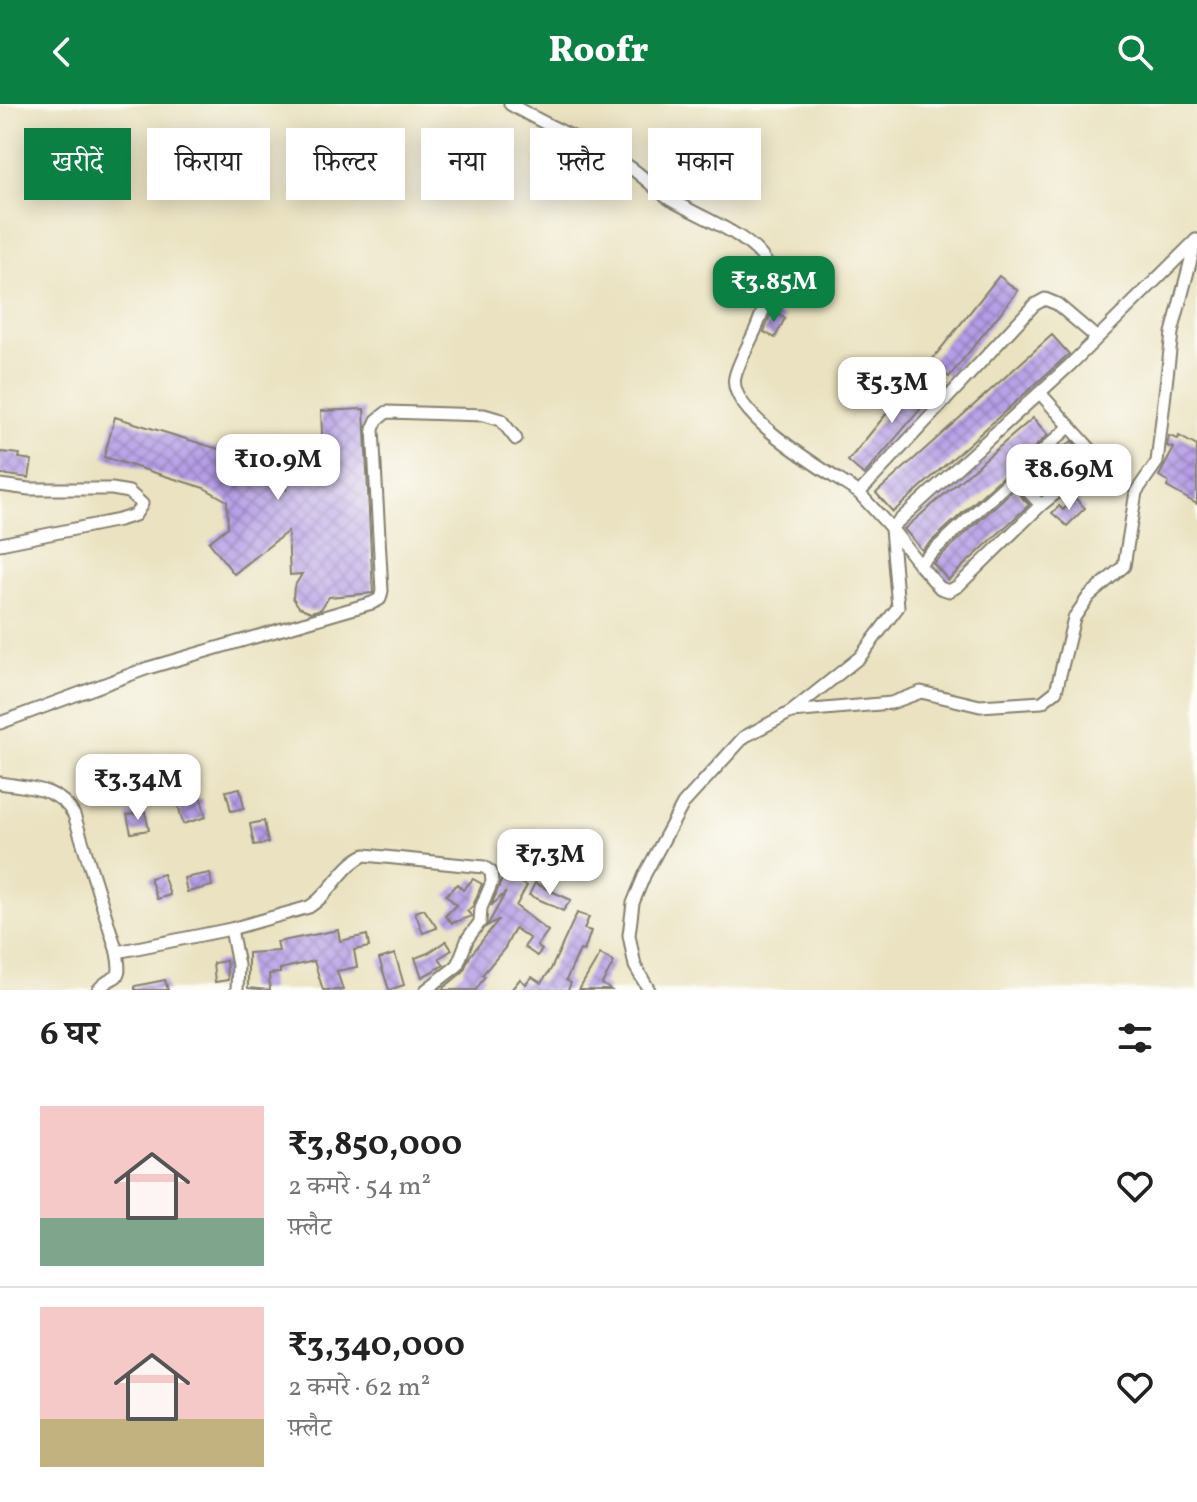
<!DOCTYPE html>
<html lang="hi">
<meta charset="utf-8">
<style>
:root{--surface:#fff;--page:#f2f2f2;--text:#222;--muted:#767676;--line:#e0e0e0;--accent:#0b8043}
body{margin:0;font-family:Vollkorn,"Noto Serif Devanagari",serif;background:var(--page);color:var(--text);height:100vh;display:flex;flex-direction:column;font-size:30px;white-space:nowrap}
*{box-sizing:border-box;margin:0}
p{font-size:26px;color:var(--muted)}
.icon{flex:none;width:44px;height:44px;fill:none;stroke:currentColor;stroke-width:2;stroke-linecap:round;stroke-linejoin:round}
.map{position:relative;height:886px;overflow:hidden}
.details{display:flex;flex-direction:column;background:var(--surface);flex:1}
.details>*{flex:none}
.guide{position:absolute;left:24px;top:24px;width:1150px;height:72px;display:flex;gap:16px}
.price{position:absolute;translate:-50% -68px;padding:0 18px;border-radius:16px;background:#fff;color:#222;font-size:26px;line-height:52px;filter:drop-shadow(0 2px 4px #0008)}
.price::after{content:'';position:absolute;left:50%;top:48px;width:24px;height:18px;margin-left:-12px;background:inherit;clip-path:polygon(0 0,100% 0,50% 100%)}
.price.current{background:var(--accent);color:#fff}
ul{padding:0;list-style:none}
li{display:flex;align-items:center;gap:24px;height:200px;padding:0 40px}
li+li{border-top:2px solid var(--line)}
li span{display:grid;place-items:center;flex:none;width:224px;height:160px;border-radius:0px;color:#555}
li>.icon{margin-inline-start:auto}
span .icon{width:96px;height:96px;fill:#fffc;stroke-width:1}
li b{font-size:34px}
h2{display:flex;justify-content:space-between;align-items:center;height:96px;padding:0 40px;font-size:34px}
.chip{padding:0 28px;border-radius:0px;background:var(--surface);box-shadow:0 4px 20px #0003;font-size:28px;line-height:72px}
.chip.current{background:var(--accent);color:#fff}
header{display:flex;justify-content:space-between;align-items:center;height:104px;padding:0 40px;background:var(--accent);color:#fff;font-size:36px;font-weight:800}
.map>svg:first-child{display:block}
.building{fill:url(#building-cross-hatch)}
.lines{fill:none;stroke-linecap:round;stroke-linejoin:round}
.minor-casing{stroke:#837f6e;stroke-width:15}
.minor{stroke:#fff;stroke-width:11}
</style>
<header><svg class="icon" aria-label="back" viewBox="0 0 24 24"><path d="M15 5l-7 7 7 7"/></svg>Roofr<svg class="icon" aria-label="search" viewBox="0 0 24 24"><circle cx="10" cy="10" r="6"/><path d="M15 15l6 6"/></svg></header>
<div class="map">
<svg width="1197" height="886" viewBox="0 0 1197 886">
<defs>
<pattern id="building-cross-hatch" width="8" height="8" patternUnits="userSpaceOnUse" patternTransform="scale(2)"><rect width="8" height="8" fill="#b59de7"/><path d="M0 0l8 8M0 8l8-8" fill="none" stroke="#927fba"/></pattern>
</defs>
<rect width="100%" height="100%" fill="#fdfcf7"/>
<filter id="ink" filterUnits="userSpaceOnUse"><feTurbulence type="fractalNoise" baseFrequency=".0125" numOctaves="2"/><feDisplacementMap in="SourceGraphic" scale="16" xChannelSelector="R" yChannelSelector="G"/><feConvolveMatrix kernelMatrix="1 2 1 2 8 2 1 2 1" color-interpolation-filters="sRGB"/></filter>
<filter id="wash" filterUnits="userSpaceOnUse"><feTurbulence type="fractalNoise" baseFrequency=".006" numOctaves="4" result="noise"/><feDisplacementMap in="SourceGraphic" scale="32" xChannelSelector="R" yChannelSelector="G"/><feGaussianBlur stdDeviation="1.8" result="paint"/><feColorMatrix in="noise" values="0 0 0 0 0 0 0 0 0 0 0 0 0 0 0 0 0 1.4 0 .05"/><feComposite in="paint" operator="in"/></filter>
<g filter="url(#wash)">
<rect width="100%" height="100%" fill="#eae2c0"/>
<g id="blocks">
<g class="building">
<path d="M 999,172 L 1018,187 L 949,273 L 930,258 Z"/>
<path d="M 772,207 L 785,214 L 775,234 L 764,228 Z"/>
<path d="M 1052,231 L 1069,250 L 893,408 L 876,389 Z"/>
<path d="M 917,272 L 936,287 L 864,371 L 848,357 Z"/>
<path d="M 364,305 L 373,489 L 329,493 L 321,505 L 311,508 L 299,503 L 293,494 L 294,483 L 302,470 L 290,471 L 288,427 L 234,470 L 209,438 L 228,423 L 227,397 L 204,384 L 104,353 L 115,313 L 228,348 L 286,385 L 284,352 L 323,350 L 321,307 Z"/>
<path d="M 1033,314 L 1048,331 L 922,446 L 904,425 Z"/>
<path d="M 1169,332 L 1178,335 L 1179,332 L 1197,342 L 1197,400 L 1167,383 L 1169,378 L 1159,372 L 1174,344 L 1167,342 Z"/>
<path d="M 1072,337 L 1084,351 L 1082,357 L 1042,390 L 1026,374 L 1059,344 L 1061,346 Z"/>
<path d="M 1,348 L 20,350 L 19,354 L 32,356 L 29,374 L 0,370 Z"/>
<path d="M 1014,385 L 1029,401 L 948,476 L 933,459 Z"/>
<path d="M 1075,394 L 1085,404 L 1067,422 L 1052,409 L 1059,402 L 1063,406 Z"/>
<path d="M 240,684 L 244,704 L 231,707 L 226,687 Z"/>
<path d="M 201,694 L 206,713 L 183,720 L 178,700 Z"/>
<path d="M 145,708 L 149,726 L 131,729 L 127,711 Z"/>
<path d="M 264,717 L 268,739 L 254,741 L 250,720 Z"/>
<path d="M 210,769 L 212,782 L 187,788 L 184,774 Z"/>
<path d="M 163,770 L 170,791 L 157,795 L 150,774 Z"/>
<path d="M 504,770 L 527,782 L 516,802 L 548,827 L 537,842 L 542,846 L 537,852 L 524,843 L 530,835 L 515,824 L 505,844 L 482,871 L 485,872 L 476,886 L 441,886 L 463,868 L 470,852 L 499,815 L 487,822 L 506,788 L 491,802 Z"/>
<path d="M 473,775 L 482,780 L 473,802 L 467,807 L 472,812 L 452,819 L 445,812 L 456,801 L 446,791 L 457,780 L 463,786 Z"/>
<path d="M 535,779 L 549,786 L 571,796 L 563,807 L 549,800 L 529,791 Z"/>
<path d="M 424,805 L 437,824 L 423,829 L 415,808 Z"/>
<path d="M 577,809 L 589,813 L 584,825 L 591,827 L 584,847 L 580,846 L 566,876 L 571,879 L 568,886 L 511,886 L 520,875 L 526,880 L 532,873 L 541,879 L 551,865 Z"/>
<path d="M 338,826 L 340,837 L 367,831 L 369,843 L 354,846 L 357,863 L 337,867 L 343,886 L 323,886 L 314,857 L 280,865 L 280,869 L 269,870 L 270,886 L 248,884 L 248,849 L 279,847 L 277,838 Z"/>
<path d="M 446,837 L 452,846 L 439,854 L 444,861 L 422,873 L 415,854 L 428,849 Z"/>
<path d="M 395,850 L 404,881 L 389,886 L 379,855 Z"/>
<path d="M 600,850 L 614,858 L 602,880 L 611,886 L 579,886 Z"/>
<path d="M 226,857 L 228,876 L 215,878 L 213,859 Z"/>
<path d="M 165,876 L 168,886 L 135,886 L 135,882 Z"/>
</g>
</g>
</g>
<g filter="url(#ink)">
<use href="#blocks" fill-opacity="0" stroke="#837f6e" stroke-width="2"/>
<g class="lines">
<g class="minor-casing">
<g id="minor">
<path d="M 510,0 C 548,23 590,39 628,62 C 644,72 656,87 671,96 C 698,112 759,134 769,165 C 775,183 765,200 759,217 C 753,234 739,256 735,273 C 726,310 831,370 859,389"/>
<path d="M 1097,234 L 1057,200 L 1045,195 L 1034,201 L 859,389 L 891,424 L 1071,260 L 1196,136"/>
<path d="M 1040,289 L 1092,347 L 1094,354 L 1089,363 L 1041,401"/>
<path d="M 0,381 L 29,385 L 112,385 L 129,388 L 142,400 L 135,411 L 119,416 L 0,440"/>
<path d="M 891,424 L 919,460 L 1069,323"/>
<path d="M 919,460 L 940,484 L 949,487 L 958,482 L 1041,401 L 1014,373"/>
<path d="M 791,608 L 860,553 L 898,503 L 891,425"/>
<path d="M 0,619 L 148,564 L 372,499 L 380,495 L 382,487 L 373,325 L 377,316 L 387,308 L 484,311 L 501,316 L 516,335"/>
<path d="M 0,679 C 29,684 59,683 74,711 L 117,848 L 231,825 L 309,803 C 331,790 342,761 365,751 L 484,763 L 491,768 L 492,778 L 481,804 L 480,818 L 468,834 L 457,862 L 426,886"/>
<path d="M 231,825 L 238,861 L 237,886"/>
<path d="M 98,886 C 115,866 123,883 117,848"/>
<path d="M 649,886 L 635,862 L 629,831 L 633,799 L 645,770 L 683,700 L 744,633 L 791,608 L 891,599 L 921,588 L 980,602 L 1042,598 L 1056,587 L 1074,514 L 1089,492 L 1124,462 L 1136,388 L 1157,358 L 1172,229 L 1196,136"/>
</g>
</g>
<use href="#minor" class="minor"/>
</g>
</g>
</svg>
<b class="price current" style="left:774px;top:220px">₹3.85M</b>
<b class="price" style="left:892px;top:321px">₹5.3M</b>
<b class="price" style="left:278px;top:398px">₹10.9M</b>
<b class="price" style="left:1069px;top:408px">₹8.69M</b>
<b class="price" style="left:138px;top:718px">₹3.34M</b>
<b class="price" style="left:550px;top:793px">₹7.3M</b>
<div class="guide">
<a class="chip current">खरीदें</a>
<a class="chip">किराया</a>
<a class="chip">फ़िल्टर</a>
<a class="chip">नया</a>
<a class="chip">फ़्लैट</a>
<a class="chip">मकान</a>
</div>
</div>
<section class="details">
<h2>6 घर<svg class="icon" aria-label="filters" viewBox="0 0 24 24"><path d="M4 7h16M4 17h16"/><circle cx="9" cy="7" r="2"/><circle cx="15" cy="17" r="2"/></svg></h2>
<ul>
<li><span style="background:linear-gradient(#f6c9c9 70%,#7fa58c 0)"><svg class="icon" aria-label="home" viewBox="0 0 24 24"><path d="M3 11l9-7 9 7M6 9v11h12V9"/></svg></span><div><b>₹3,850,000</b><p>2 कमरे · 54 m²</p><p>फ़्लैट</p></div><svg class="icon" aria-label="heart" viewBox="0 0 24 24"><path d="M12 20l-8-8c-3-5 5-10 8-4 3-6 11-1 8 4z"/></svg></li>
<li><span style="background:linear-gradient(#f6c9c9 70%,#c2b280 0)"><svg class="icon" aria-label="home" viewBox="0 0 24 24"><path d="M3 11l9-7 9 7M6 9v11h12V9"/></svg></span><div><b>₹3,340,000</b><p>2 कमरे · 62 m²</p><p>फ़्लैट</p></div><svg class="icon" aria-label="heart" viewBox="0 0 24 24"><path d="M12 20l-8-8c-3-5 5-10 8-4 3-6 11-1 8 4z"/></svg></li>
</ul>
</section>
